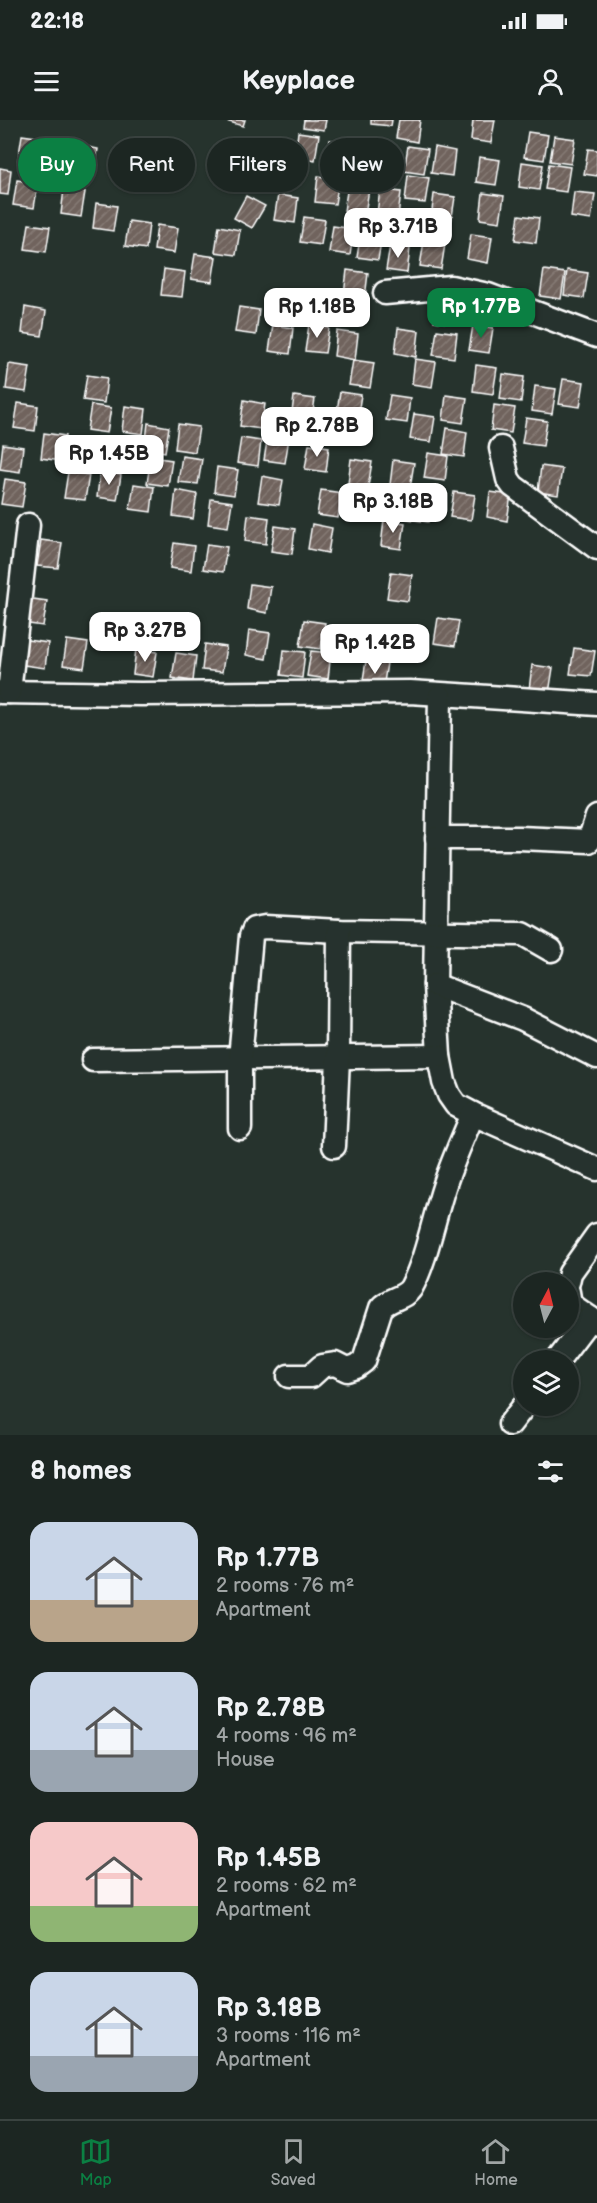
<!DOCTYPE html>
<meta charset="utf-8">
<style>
:root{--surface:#1c2622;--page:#29322f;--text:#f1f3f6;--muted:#a0a5a5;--line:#3a4340;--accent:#0b8043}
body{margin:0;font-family:"Balsamiq Sans",sans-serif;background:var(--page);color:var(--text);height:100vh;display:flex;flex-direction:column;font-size:22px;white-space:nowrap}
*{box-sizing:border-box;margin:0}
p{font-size:20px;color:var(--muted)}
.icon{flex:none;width:33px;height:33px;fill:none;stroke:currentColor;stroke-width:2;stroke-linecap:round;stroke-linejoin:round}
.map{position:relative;height:1315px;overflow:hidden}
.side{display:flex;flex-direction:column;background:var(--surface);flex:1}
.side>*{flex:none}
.hud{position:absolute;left:18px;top:18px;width:561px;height:54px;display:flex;gap:12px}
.needle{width:39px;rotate:7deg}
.fabs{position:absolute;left:513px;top:1152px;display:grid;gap:12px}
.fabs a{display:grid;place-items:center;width:66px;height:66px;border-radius:50%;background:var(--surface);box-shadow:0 2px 4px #0004,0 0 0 2px var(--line);font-size:30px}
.price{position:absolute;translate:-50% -51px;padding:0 14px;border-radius:12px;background:#fff;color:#222;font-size:20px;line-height:39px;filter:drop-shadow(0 2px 3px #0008)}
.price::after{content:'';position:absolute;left:50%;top:36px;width:18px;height:14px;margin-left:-9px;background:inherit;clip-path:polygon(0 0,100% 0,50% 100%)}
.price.active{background:var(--accent);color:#fff}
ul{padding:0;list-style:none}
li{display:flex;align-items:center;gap:18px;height:150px;padding:0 30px}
li span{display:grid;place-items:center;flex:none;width:168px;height:120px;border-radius:18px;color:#555}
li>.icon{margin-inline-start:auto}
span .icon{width:72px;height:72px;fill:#fffc;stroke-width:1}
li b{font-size:26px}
h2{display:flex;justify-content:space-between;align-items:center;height:72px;padding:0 30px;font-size:26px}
.chip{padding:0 21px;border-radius:27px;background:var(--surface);box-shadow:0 2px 4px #0004,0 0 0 2px var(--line);font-size:21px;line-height:54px}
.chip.active{background:var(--accent);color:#fff}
.status{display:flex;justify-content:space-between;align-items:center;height:42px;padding:0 30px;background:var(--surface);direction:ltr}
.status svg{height:16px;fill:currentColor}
header{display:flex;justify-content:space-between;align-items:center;height:78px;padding:0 30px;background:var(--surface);font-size:27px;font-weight:700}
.dock{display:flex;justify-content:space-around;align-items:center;height:84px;border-top:2px solid var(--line);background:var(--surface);font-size:16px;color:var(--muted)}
.dock a{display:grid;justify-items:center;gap:3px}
.dock .active{color:var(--accent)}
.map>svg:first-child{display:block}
.building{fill:url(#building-hatch);stroke:#fff;stroke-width:1.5}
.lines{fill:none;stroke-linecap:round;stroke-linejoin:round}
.minor-casing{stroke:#fff;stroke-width:27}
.minor{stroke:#26332d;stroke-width:22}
</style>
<div class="status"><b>22:18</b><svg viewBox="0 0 49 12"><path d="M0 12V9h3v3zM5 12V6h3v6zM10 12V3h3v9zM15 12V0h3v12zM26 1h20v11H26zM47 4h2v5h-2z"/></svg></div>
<header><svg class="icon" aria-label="menu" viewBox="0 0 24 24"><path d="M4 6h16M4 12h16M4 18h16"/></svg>Keyplace<svg class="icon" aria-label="person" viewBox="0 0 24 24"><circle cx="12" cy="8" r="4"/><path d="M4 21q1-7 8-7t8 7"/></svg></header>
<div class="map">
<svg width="597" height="1315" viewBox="0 0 597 1315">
<defs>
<pattern id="building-hatch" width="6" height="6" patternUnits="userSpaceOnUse" patternTransform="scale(1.5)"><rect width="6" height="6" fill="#70635d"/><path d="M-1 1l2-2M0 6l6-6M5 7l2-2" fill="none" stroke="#857a75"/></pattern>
</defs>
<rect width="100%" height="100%" fill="#26332d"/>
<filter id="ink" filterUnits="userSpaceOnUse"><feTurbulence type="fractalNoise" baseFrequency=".0167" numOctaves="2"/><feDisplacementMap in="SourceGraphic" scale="12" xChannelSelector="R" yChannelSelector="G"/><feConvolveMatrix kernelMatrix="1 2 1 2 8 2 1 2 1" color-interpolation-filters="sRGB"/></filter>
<g filter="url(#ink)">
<g class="building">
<path d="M 223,0 L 245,0 L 243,6 Z"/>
<path d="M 304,0 L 326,0 L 324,10 L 303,7 Z"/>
<path d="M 371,0 L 392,0 L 391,6 L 371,4 Z"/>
<path d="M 399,0 L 420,0 L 417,22 L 396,18 Z"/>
<path d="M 473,0 L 495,0 L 491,23 L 471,20 Z"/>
<path d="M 298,12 L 319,15 L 315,40 L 295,37 Z"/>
<path d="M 528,12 L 548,15 L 544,40 L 524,37 Z"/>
<path d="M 22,15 L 43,18 L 39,43 L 18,41 Z"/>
<path d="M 554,16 L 575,19 L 571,44 L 550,41 Z"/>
<path d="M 370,18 L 391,22 L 387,47 L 366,44 Z"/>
<path d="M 330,20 L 351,23 L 347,48 L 326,45 Z"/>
<path d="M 45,25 L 66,28 L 62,53 L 41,50 Z"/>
<path d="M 78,25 L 98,29 L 94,54 L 74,51 Z"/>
<path d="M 408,26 L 428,29 L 424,54 L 404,51 Z"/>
<path d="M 435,27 L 455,31 L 452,56 L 431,53 Z"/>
<path d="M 258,28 L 276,37 L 264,60 L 246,50 Z"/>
<path d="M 588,29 L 597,30 L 597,56 L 584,54 Z"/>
<path d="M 479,37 L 500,40 L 496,65 L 476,62 Z"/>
<path d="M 522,42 L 543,45 L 539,70 L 519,67 Z"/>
<path d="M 549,44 L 570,47 L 566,72 L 545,69 Z"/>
<path d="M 0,48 L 11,50 L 8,75 L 0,74 Z"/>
<path d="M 408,55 L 429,58 L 425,83 L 405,81 Z"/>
<path d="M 318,56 L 339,59 L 335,84 L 315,82 Z"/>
<path d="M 17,60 L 38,63 L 34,88 L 13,85 Z"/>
<path d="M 348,65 L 369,69 L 365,94 L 344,91 Z"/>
<path d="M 64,69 L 85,72 L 81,97 L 61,94 Z"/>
<path d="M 380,69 L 401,72 L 398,97 L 377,94 Z"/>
<path d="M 574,72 L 595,74 L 591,100 L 571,97 Z"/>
<path d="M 483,73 L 504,76 L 500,102 L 480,99 Z"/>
<path d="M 434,74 L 455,77 L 451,103 L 431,99 Z"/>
<path d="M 278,75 L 298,78 L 295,103 L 274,100 Z"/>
<path d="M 246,76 L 265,86 L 252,108 L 234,98 Z"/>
<path d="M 96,83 L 117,86 L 113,111 L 93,108 Z"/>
<path d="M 519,95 L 539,98 L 536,123 L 515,120 Z"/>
<path d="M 304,97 L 325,100 L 321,125 L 300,122 Z"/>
<path d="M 129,101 L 149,104 L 146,129 L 125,126 Z"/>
<path d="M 29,104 L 50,107 L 46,132 L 25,129 Z"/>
<path d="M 157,105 L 178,108 L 174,133 L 154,130 Z"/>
<path d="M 219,106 L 240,110 L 236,135 L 215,132 Z"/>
<path d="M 333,106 L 354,109 L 350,135 L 329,132 Z"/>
<path d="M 361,112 L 382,115 L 378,140 L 357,137 Z"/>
<path d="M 471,114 L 492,117 L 488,143 L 467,139 Z"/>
<path d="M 424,121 L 445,124 L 441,149 L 420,146 Z"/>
<path d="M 390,125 L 410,128 L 407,153 L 386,150 Z"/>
<path d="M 195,134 L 216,137 L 212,162 L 191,159 Z"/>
<path d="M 164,149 L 185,152 L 182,177 L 161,175 Z"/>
<path d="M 347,150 L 368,153 L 365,178 L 344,175 Z"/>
<path d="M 544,150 L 565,153 L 561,179 L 540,176 Z"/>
<path d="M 567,150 L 588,153 L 584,178 L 564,175 Z"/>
<path d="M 438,175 L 459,178 L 455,204 L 434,201 Z"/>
<path d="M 25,187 L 46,191 L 42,216 L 22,213 Z"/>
<path d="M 239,187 L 259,190 L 256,215 L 235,212 Z"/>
<path d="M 273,205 L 293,208 L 290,234 L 269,231 Z"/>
<path d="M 309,205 L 329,208 L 325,233 L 305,231 Z"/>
<path d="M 473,205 L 493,208 L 489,233 L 469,230 Z"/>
<path d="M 398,208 L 419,211 L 416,237 L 395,233 Z"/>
<path d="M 437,210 L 457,213 L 454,238 L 433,235 Z"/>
<path d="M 337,211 L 358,214 L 355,240 L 334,236 Z"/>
<path d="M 415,239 L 436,242 L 432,267 L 412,264 Z"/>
<path d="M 353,240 L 374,243 L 370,268 L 349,265 Z"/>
<path d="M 9,244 L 30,247 L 26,272 L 6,269 Z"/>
<path d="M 476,245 L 497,248 L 493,274 L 473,271 Z"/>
<path d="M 503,254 L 524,257 L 521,282 L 500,279 Z"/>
<path d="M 87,255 L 107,258 L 104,283 L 83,280 Z"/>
<path d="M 563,259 L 584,262 L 580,287 L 559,284 Z"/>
<path d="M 535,266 L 556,269 L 552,294 L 532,291 Z"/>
<path d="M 340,272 L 361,275 L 357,300 L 336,297 Z"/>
<path d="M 390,275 L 410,278 L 407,303 L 386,300 Z"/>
<path d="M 446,275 L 467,278 L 463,303 L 443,300 Z"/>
<path d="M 294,276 L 315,279 L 311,304 L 291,301 Z"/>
<path d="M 244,280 L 265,284 L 261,309 L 240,306 Z"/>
<path d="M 18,283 L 38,286 L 35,311 L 14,308 Z"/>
<path d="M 91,285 L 111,288 L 107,313 L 87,310 Z"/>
<path d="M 494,285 L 515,288 L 511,313 L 491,310 Z"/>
<path d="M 125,286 L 146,289 L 143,314 L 122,311 Z"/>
<path d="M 414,294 L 435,297 L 431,322 L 410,319 Z"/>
<path d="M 526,298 L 547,301 L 543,326 L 522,323 Z"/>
<path d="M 148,303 L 169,307 L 165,332 L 145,329 Z"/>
<path d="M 178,304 L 199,307 L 195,332 L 175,329 Z"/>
<path d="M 447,308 L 467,312 L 464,337 L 443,334 Z"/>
<path d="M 44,313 L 65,316 L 61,341 L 41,338 Z"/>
<path d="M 268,315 L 289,318 L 285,343 L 264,340 Z"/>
<path d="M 241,318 L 261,321 L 258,346 L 237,343 Z"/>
<path d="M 120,320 L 141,323 L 137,348 L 116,345 Z"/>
<path d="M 87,322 L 108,325 L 104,350 L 83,347 Z"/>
<path d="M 3,324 L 23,327 L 20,352 L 0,349 Z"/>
<path d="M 309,324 L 329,327 L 326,352 L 305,349 Z"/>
<path d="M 428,333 L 448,336 L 445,361 L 424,358 Z"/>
<path d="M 182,336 L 202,339 L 198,364 L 178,362 Z"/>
<path d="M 151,337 L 172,340 L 168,366 L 147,363 Z"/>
<path d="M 351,339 L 372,342 L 368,367 L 348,364 Z"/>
<path d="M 393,340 L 414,343 L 410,368 L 390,365 Z"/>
<path d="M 541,346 L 562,349 L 558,375 L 538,372 Z"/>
<path d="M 217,347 L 238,350 L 234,375 L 214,372 Z"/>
<path d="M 68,352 L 89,355 L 85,380 L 64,378 Z"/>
<path d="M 100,352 L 121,355 L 117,380 L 97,377 Z"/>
<path d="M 262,356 L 283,360 L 279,385 L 258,382 Z"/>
<path d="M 5,359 L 26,362 L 22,387 L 1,384 Z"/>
<path d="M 134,364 L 154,367 L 151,392 L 130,389 Z"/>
<path d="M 176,370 L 197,374 L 193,399 L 173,396 Z"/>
<path d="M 321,370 L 342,373 L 338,398 L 317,395 Z"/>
<path d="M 454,372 L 475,375 L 471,400 L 450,397 Z"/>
<path d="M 490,372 L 511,375 L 507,401 L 487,397 Z"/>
<path d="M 411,374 L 432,376 L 428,402 L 407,399 Z"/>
<path d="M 211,379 L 232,382 L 228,407 L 208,404 Z"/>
<path d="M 248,395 L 269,398 L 266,424 L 245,421 Z"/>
<path d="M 384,400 L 405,403 L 401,429 L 381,426 Z"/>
<path d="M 312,404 L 332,408 L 328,433 L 308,429 Z"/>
<path d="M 275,406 L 295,409 L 292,434 L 271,431 Z"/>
<path d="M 41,420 L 62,423 L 58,448 L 37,446 Z"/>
<path d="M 174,423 L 194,426 L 191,451 L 170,448 Z"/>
<path d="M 207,424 L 227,427 L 223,452 L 203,449 Z"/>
<path d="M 391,452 L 412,455 L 408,481 L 387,478 Z"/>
<path d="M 250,464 L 271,467 L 267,493 L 247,489 Z"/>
<path d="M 26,478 L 47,481 L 43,506 L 22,503 Z"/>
<path d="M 438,498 L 459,501 L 455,526 L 434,523 Z"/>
<path d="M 304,500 L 325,503 L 321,529 L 300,526 Z"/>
<path d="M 249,510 L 270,513 L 266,539 L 246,535 Z"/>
<path d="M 401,513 L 421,516 L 418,541 L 397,538 Z"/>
<path d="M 27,520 L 48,523 L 45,548 L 24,545 Z"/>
<path d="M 67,520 L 88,523 L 84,548 L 63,545 Z"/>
<path d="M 205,524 L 226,527 L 222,552 L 202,550 Z"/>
<path d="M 574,528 L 595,531 L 591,556 L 570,554 Z"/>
<path d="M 136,529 L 157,532 L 153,557 L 133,554 Z"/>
<path d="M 284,530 L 305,532 L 302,558 L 281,555 Z"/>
<path d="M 311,531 L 331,533 L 328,559 L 307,556 Z"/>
<path d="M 176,533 L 196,536 L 193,561 L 172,558 Z"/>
<path d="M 366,541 L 387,543 L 383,569 L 362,566 Z"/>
<path d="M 532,545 L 553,548 L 549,573 L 529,570 Z"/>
</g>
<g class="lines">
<g class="minor-casing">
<g id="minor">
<path d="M 385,173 L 451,167 L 488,175 L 597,216"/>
<path d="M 501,328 L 508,359 L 513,366 L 597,428"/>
<path d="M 0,572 L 141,574 L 410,572 L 597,584"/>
<path d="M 9,572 L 28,405"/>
<path d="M 440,576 L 435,865 L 439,936 L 444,962 L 449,975 L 456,985 L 473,994 L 597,1049"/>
<path d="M 437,718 L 519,718 L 589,721 L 597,697"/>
<path d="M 435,865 L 523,899 L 597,937"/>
<path d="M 93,940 L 439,936"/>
<path d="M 240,1008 L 240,939 L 251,816 L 254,809 L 265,807 L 339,811 L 523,814 L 551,830"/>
<path d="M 334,1026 L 338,938 L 339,811"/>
<path d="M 568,1162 L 570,1153 L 597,1115"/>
<path d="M 568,1172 L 570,1184 L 597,1203"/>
<path d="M 558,1240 L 590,1198"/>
<path d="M 289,1256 L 311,1256 L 322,1246 L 335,1244 L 347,1250 L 356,1247 L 364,1241 L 381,1188 C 389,1178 404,1179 411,1168 C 426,1141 434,1097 444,1067 C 452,1042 463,1018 473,994"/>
<path d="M 510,1304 L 524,1286"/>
</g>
</g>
<use href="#minor" class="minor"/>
</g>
</g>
</svg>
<div class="fabs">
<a><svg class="needle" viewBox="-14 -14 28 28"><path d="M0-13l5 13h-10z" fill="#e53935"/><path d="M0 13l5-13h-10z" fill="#a0a5a5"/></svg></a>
<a><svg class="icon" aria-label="layers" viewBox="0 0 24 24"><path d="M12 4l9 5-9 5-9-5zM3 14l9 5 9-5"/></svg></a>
</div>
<b class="price" style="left:398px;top:139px">Rp 3.71B</b>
<b class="price" style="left:317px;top:219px">Rp 1.18B</b>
<b class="price active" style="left:481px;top:219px">Rp 1.77B</b>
<b class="price" style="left:317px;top:338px">Rp 2.78B</b>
<b class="price" style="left:109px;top:366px">Rp 1.45B</b>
<b class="price" style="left:393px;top:414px">Rp 3.18B</b>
<b class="price" style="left:145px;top:543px">Rp 3.27B</b>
<b class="price" style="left:375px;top:555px">Rp 1.42B</b>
<div class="hud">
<a class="chip active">Buy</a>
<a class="chip">Rent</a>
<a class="chip">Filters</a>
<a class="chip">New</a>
</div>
</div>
<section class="side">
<h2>8 homes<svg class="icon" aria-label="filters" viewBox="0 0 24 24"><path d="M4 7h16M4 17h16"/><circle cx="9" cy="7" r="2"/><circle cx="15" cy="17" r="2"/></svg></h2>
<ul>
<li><span style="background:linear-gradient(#c9d6e8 65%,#b9a48a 0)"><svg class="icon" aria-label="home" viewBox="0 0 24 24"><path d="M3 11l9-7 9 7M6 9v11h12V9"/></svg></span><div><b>Rp 1.77B</b><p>2 rooms · 76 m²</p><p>Apartment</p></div></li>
<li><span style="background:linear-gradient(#c9d6e8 65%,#9aa5b1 0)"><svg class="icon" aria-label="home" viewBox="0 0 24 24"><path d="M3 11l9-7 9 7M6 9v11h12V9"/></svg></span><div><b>Rp 2.78B</b><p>4 rooms · 96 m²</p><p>House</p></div></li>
<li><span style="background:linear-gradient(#f6c9c9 70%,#8fb573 0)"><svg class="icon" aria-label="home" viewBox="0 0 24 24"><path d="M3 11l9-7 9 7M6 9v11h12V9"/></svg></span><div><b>Rp 1.45B</b><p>2 rooms · 62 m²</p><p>Apartment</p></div></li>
<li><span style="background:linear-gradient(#c9d6e8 70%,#9aa5b1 0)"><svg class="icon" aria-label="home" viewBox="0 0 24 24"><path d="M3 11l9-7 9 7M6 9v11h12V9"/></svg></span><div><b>Rp 3.18B</b><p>3 rooms · 116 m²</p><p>Apartment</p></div></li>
</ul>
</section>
<nav class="dock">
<a class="active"><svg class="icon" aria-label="map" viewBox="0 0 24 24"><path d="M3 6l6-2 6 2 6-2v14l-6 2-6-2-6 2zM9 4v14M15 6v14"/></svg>Map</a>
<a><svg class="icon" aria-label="saved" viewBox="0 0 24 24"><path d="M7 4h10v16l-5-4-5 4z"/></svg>Saved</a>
<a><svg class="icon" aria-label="home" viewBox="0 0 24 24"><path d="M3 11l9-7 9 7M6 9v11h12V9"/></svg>Home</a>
</nav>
